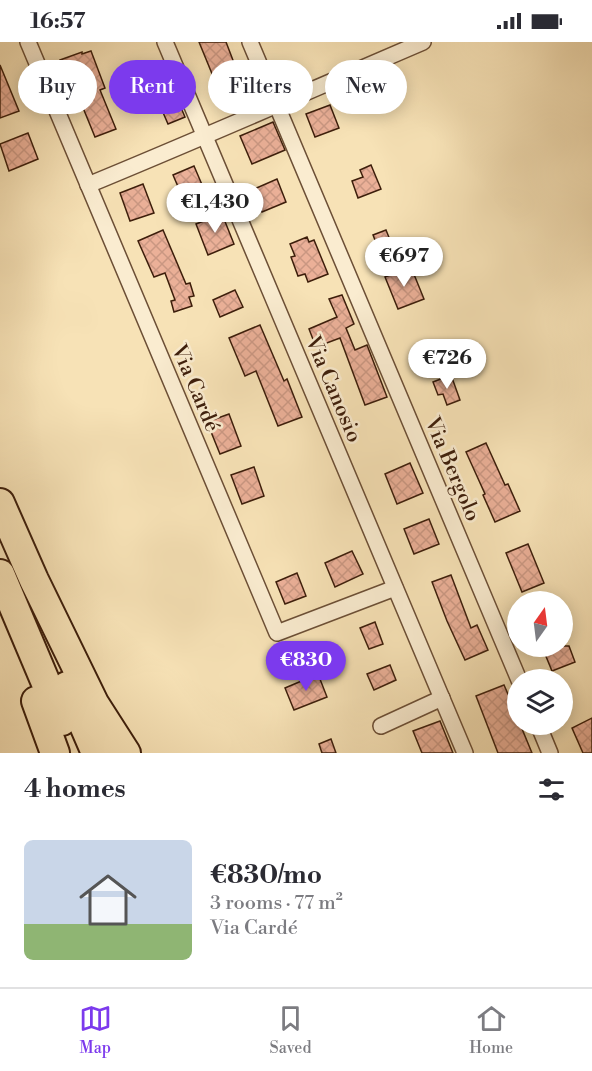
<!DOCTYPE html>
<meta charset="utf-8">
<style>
:root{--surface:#fff;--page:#f2f2f3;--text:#2b2b33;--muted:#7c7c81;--line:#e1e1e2;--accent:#7c3aed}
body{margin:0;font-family:"Libre Bodoni",serif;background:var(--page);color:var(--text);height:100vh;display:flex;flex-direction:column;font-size:22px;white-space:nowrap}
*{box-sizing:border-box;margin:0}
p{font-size:20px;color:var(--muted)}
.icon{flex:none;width:33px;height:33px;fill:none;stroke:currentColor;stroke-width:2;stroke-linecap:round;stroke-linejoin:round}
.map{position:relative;height:711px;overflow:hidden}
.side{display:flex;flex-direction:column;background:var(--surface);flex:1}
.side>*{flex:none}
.banner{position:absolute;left:18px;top:18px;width:556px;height:54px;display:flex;gap:12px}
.needle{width:39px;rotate:14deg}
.buttons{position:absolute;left:507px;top:549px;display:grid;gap:12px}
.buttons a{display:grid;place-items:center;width:66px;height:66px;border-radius:50%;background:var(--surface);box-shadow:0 3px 15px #0003;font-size:30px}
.price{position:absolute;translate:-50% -51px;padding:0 14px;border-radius:21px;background:#fff;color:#222;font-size:20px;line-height:39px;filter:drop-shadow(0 2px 3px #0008)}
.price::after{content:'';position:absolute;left:50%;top:36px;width:18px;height:14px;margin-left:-9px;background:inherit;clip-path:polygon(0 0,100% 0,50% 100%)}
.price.active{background:var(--accent);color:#fff}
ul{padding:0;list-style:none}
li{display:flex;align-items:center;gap:18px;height:150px;padding:0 24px}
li+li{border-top:2px solid var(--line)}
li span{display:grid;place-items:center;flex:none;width:168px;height:120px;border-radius:9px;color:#555}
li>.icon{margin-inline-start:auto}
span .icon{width:72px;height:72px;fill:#fffc;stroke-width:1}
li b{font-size:26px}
h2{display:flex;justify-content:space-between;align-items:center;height:72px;padding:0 24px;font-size:26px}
.pill{padding:0 21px;border-radius:27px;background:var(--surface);box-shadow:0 3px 15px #0003;font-size:21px;line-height:54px}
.pill.active{background:var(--accent);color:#fff}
.status{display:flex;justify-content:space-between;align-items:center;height:42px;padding:0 30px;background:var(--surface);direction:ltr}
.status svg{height:16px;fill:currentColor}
.tab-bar{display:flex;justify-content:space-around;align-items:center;height:84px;border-top:2px solid var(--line);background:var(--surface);font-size:16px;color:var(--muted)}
.tab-bar a{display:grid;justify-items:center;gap:3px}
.tab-bar .active{color:var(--accent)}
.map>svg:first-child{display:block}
.building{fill:url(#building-cross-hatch);stroke:#3d1e0b;stroke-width:1.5}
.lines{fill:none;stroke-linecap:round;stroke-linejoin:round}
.minor-casing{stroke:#6c4f36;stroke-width:18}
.motorway-casing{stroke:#3d1e0b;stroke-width:32}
.minor{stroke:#faecd0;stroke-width:15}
.motorway{stroke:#f7e2b6;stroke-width:28}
.labels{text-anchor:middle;stroke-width:5;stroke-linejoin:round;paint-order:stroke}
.street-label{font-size:21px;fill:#3d1e0b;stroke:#faecd0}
</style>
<div class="status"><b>16:57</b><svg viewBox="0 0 49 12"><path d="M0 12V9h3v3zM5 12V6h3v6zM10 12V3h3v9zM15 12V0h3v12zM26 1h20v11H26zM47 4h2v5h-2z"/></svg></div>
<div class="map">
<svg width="592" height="711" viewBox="0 0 592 711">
<defs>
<pattern id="building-cross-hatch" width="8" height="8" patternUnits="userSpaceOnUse" patternTransform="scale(1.5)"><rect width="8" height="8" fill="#ebb098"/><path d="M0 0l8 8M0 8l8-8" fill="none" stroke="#ca9782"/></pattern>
</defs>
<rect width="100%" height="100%" fill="#f7e2b6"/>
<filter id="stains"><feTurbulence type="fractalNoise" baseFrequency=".00333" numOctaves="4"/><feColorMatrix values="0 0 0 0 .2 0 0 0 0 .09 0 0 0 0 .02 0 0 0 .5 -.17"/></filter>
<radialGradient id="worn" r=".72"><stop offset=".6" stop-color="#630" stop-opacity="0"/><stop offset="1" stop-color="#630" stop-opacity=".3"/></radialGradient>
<g class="building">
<path d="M 199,0 L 226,0 L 244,47 L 222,56 Z"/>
<path d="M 91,9 L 105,46 L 100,48 L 116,87 L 95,95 L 79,56 L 71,59 L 59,29 L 64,27 L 60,18 L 82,10 L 82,12 Z"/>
<path d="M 0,23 L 19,69 L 0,76 Z"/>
<path d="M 172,45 L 185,75 L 168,82 L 155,52 Z"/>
<path d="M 330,63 L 339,86 L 315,95 L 306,72 Z"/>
<path d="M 273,80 L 285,108 L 252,122 L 240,94 Z"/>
<path d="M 28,91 L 38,117 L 9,129 L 0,102 Z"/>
<path d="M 371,123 L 381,147 L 358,156 L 352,139 L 363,135 L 360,128 Z"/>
<path d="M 194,124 L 203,145 L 182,154 L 173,133 Z"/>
<path d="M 277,137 L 286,160 L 262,170 L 252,148 Z"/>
<path d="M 143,142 L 154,171 L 130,179 L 120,151 Z"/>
<path d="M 222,172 L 234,202 L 208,213 L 196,182 Z"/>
<path d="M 163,188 L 186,242 L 190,241 L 194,254 L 189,255 L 192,264 L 174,270 L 171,259 L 175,258 L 165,231 L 154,235 L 138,199 Z"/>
<path d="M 386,188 L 394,208 L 381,213 L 373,193 Z"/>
<path d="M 307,195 L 309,200 L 314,198 L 328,232 L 308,240 L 305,232 L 298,234 L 291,215 L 295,214 L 290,202 Z"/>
<path d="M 411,225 L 424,257 L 398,267 L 385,235 Z"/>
<path d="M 235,248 L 243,265 L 220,275 L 213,258 Z"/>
<path d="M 342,253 L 354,282 L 346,286 L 355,308 L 367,303 L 387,355 L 365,363 L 340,296 L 316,305 L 309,287 L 337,275 L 329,257 Z"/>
<path d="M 260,283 L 284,339 L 287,337 L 302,375 L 278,384 L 256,329 L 245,334 L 229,296 Z"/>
<path d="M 451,333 L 460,358 L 447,363 L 443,352 L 438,353 L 433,340 Z"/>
<path d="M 229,372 L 241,404 L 220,412 L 207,380 Z"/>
<path d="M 486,401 L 505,443 L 508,442 L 520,469 L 495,480 L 483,453 L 485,452 L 466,410 Z"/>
<path d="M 410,421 L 423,451 L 397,462 L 385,432 Z"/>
<path d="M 254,425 L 264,454 L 242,462 L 231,433 Z"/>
<path d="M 429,477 L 439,502 L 414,512 L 404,487 Z"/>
<path d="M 528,502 L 544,541 L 522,550 L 506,511 Z"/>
<path d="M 352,509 L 363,532 L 335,545 L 325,521 Z"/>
<path d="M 297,531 L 306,554 L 285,562 L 276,540 Z"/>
<path d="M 451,533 L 471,586 L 477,583 L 488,608 L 465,618 L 447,579 L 432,540 Z"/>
<path d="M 375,580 L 383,602 L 369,607 L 360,586 Z"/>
<path d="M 549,604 L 569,604 L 575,620 L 552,629 L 543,607 Z"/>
<path d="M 390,623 L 396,638 L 374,648 L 367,632 Z"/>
<path d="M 318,632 L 327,655 L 294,668 L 285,646 Z"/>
<path d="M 504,643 L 518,675 L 518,682 L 520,682 L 532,711 L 498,711 L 476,654 Z"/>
<path d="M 592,676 L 592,711 L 583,711 L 572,686 Z"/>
<path d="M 440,679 L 453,711 L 422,711 L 413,689 Z"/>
<path d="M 331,697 L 336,711 L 322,711 L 319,702 Z"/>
</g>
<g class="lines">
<g class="minor-casing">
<g id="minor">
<path d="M 28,0 L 277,591 L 395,546"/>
<path d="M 165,0 L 465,711"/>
<path d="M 250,0 L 519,638"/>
<path d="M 88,143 C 200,97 311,48 423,0"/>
<path d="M 538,682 L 550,711"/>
<path d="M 381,684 L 442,656"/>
</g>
</g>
<g class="motorway-casing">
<g id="motorway">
<path d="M 0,461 L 34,538 L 94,661 L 126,711"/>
<path d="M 0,532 L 62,679"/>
<path d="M 67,644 L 96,711"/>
<path d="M 36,659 L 55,711"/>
</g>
</g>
<use href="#minor" class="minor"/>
<use href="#motorway" class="motorway"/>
</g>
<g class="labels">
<g class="street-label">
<text transform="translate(196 346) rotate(67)" y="7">Via Cardé</text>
<text transform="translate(334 347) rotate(67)" y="7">Via Canosio</text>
<text transform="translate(453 427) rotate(67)" y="7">Via Bergolo</text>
</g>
</g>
<rect width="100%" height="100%" filter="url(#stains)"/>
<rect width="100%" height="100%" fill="url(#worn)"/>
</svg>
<div class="buttons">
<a><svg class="needle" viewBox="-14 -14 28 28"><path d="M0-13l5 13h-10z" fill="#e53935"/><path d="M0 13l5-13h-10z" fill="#7c7c81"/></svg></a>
<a><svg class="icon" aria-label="layers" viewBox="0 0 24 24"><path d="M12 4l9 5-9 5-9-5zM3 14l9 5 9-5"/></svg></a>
</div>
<b class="price" style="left:215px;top:192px">€1,430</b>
<b class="price" style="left:404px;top:246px">€697</b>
<b class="price" style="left:447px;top:348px">€726</b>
<b class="price active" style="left:306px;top:650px">€830</b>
<div class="banner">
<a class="pill">Buy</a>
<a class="pill active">Rent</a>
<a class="pill">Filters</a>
<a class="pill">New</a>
</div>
</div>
<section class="side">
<h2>4 homes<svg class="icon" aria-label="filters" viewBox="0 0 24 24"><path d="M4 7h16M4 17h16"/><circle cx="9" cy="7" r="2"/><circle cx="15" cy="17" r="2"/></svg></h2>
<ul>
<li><span style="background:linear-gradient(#c9d6e8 70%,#8fb573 0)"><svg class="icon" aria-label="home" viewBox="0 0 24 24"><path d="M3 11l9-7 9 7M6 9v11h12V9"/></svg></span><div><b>€830/mo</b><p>3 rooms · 77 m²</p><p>Via Cardé</p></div></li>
</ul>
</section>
<nav class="tab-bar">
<a class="active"><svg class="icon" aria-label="map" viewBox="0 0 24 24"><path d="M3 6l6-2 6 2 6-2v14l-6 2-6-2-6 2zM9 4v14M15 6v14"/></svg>Map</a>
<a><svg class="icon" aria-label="saved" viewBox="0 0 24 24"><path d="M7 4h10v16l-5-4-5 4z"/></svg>Saved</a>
<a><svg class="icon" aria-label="home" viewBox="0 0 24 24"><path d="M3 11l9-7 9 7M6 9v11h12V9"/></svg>Home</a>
</nav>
